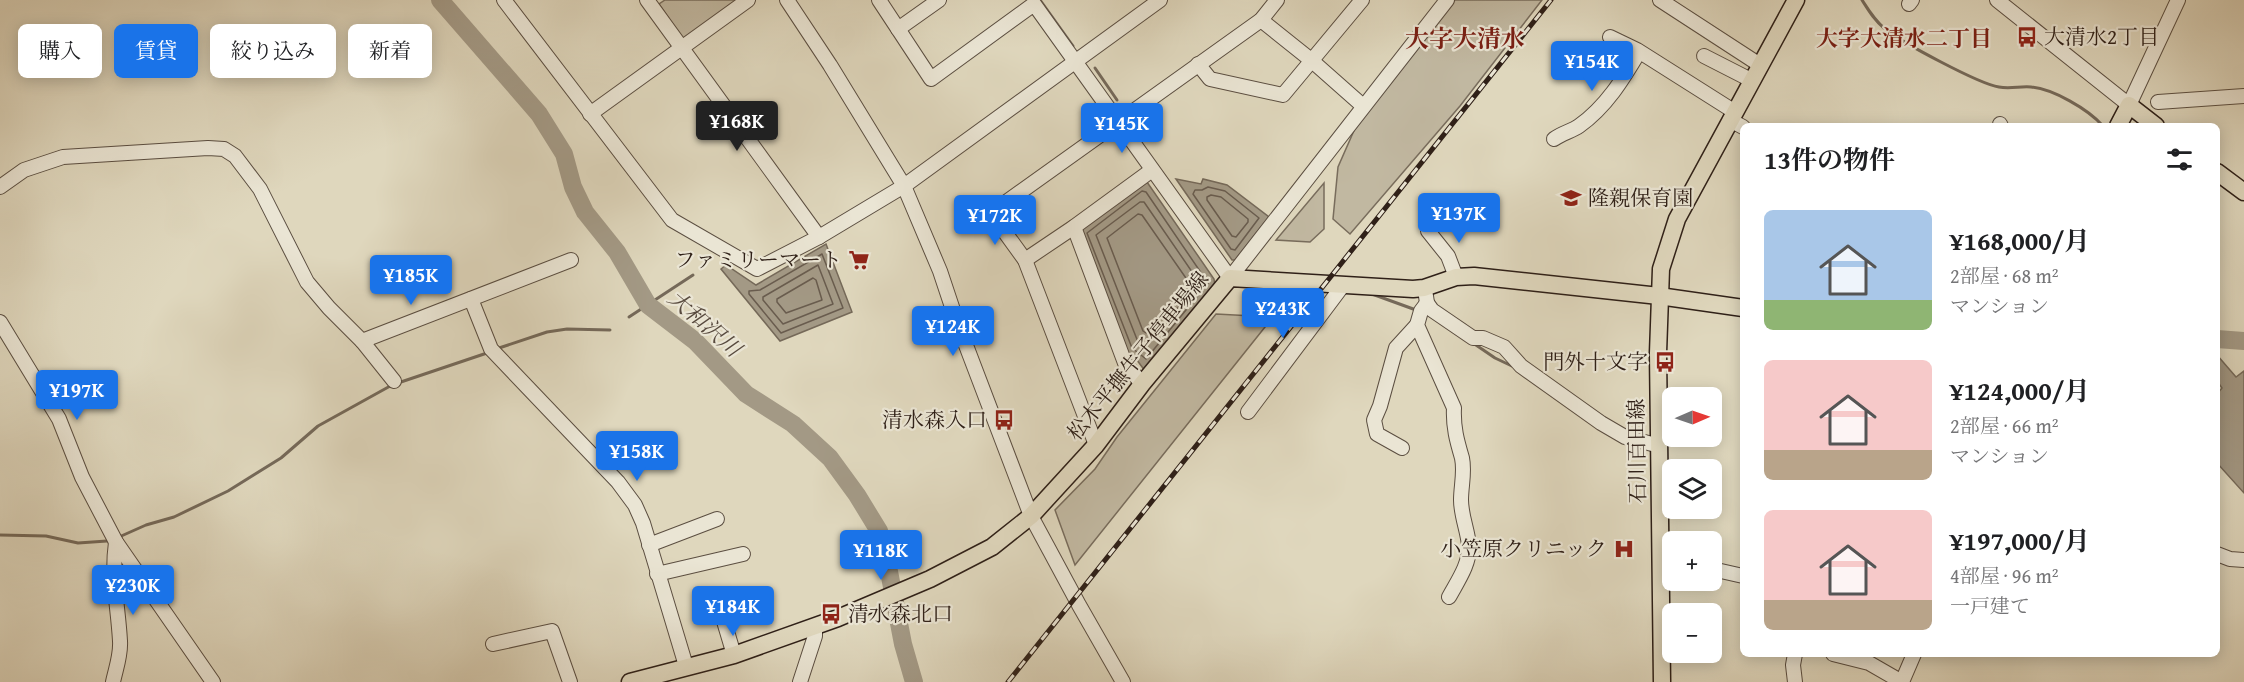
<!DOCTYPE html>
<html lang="ja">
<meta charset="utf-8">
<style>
:root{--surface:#fff;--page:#f2f2f2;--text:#202124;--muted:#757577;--accent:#1a73e8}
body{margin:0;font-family:"Gentium Book Plus","Noto Serif JP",serif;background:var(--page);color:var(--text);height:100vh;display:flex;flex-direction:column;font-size:22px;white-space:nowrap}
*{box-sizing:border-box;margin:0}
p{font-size:20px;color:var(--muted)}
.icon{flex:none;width:33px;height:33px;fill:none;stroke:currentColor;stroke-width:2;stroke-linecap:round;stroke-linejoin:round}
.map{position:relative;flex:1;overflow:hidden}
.sheet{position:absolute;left:1740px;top:123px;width:480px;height:534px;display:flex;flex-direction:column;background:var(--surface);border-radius:9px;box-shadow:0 3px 15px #0003}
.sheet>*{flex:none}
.guide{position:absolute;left:18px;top:24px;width:570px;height:54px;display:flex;gap:12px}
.needle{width:39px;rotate:88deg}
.controls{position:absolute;left:1662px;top:387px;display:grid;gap:12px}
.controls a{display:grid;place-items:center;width:60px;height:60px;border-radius:9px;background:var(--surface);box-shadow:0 3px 15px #0003;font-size:30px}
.price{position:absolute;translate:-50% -51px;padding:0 14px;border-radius:6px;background:var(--accent);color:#fff;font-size:20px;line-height:39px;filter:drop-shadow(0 2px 3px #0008)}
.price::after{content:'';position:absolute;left:50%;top:36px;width:18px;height:14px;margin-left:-9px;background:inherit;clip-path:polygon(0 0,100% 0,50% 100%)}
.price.selected{background:#222;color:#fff}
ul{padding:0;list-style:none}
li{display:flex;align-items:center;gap:18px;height:150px;padding:0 24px}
li span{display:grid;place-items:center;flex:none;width:168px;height:120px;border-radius:9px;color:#555}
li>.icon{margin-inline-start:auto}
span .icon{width:72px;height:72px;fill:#fffc;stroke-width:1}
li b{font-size:26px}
h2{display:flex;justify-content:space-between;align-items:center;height:72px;padding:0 24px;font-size:26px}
.tag{padding:0 21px;border-radius:9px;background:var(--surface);box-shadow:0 3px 15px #0003;font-size:21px;line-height:54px}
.tag.selected{background:var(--accent);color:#fff}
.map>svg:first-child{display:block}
.green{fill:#c1b8a1;stroke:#786c5c;stroke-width:1.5}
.water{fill:#a39985;stroke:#756959;stroke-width:1.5}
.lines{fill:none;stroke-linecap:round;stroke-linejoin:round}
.shore{stroke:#695c4e;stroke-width:1.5}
.stream{stroke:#756959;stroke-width:3}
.river{stroke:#a39985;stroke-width:18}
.minor-casing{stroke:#5b4e41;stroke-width:16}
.major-casing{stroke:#2f2018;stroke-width:19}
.minor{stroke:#eae5d4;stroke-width:14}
.major{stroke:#dfd7bd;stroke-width:16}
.rail-casing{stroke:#2f2018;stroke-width:5}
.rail{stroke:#eae5d4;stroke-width:3;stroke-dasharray:9;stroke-linecap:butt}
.labels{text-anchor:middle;stroke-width:4.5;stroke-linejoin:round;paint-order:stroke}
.poi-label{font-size:21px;fill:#2f2018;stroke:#eae5d4;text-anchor:end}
.street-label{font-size:21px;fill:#2f2018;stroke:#eae5d4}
.neighbourhood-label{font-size:22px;font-weight:bold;fill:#7a1f14;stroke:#eae5d4}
.water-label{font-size:22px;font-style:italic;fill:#584a3e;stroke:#eae5d4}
.quarter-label{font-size:24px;font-weight:bold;fill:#7a1f14;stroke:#eae5d4}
</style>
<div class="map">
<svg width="2244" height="682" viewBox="0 0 2244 682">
<rect width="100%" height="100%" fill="#dfd7bd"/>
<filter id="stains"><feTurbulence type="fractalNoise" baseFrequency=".00333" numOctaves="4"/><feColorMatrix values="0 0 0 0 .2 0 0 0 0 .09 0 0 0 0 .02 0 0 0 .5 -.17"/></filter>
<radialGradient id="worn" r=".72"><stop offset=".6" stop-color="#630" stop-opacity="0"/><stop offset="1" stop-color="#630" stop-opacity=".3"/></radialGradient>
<g class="green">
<path d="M 665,0 L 738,0 L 686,38 L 682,38 L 659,4 Z"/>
<path d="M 1455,0 L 1542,0 L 1460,106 L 1350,234 L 1333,219 L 1338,167 L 1360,117 Z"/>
<path d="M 1324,183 L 1324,229 L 1310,242 L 1276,240 Z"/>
<path d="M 1216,314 L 1273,317 L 1075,565 L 1055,510 L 1095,469 L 1117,437 Z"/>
</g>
<g class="water">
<path d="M 1176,179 L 1201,184 L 1203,179 L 1227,185 L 1269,217 L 1235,260 L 1232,260 Z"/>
<path d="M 1144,182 L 1147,182 L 1214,279 L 1215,286 L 1145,371 L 1134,356 L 1129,358 L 1080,232 L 1082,227 Z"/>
<path d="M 826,244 L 852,312 L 780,341 L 721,269 L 726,265 L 756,285 Z"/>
<path d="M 2217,355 L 2236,377 L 2244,371 L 2244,493 L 2217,463 L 2217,394 L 2222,388 L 2217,381 Z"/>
</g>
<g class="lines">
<g class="shore">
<path d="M 1208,187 L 1225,191 L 1259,218 L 1235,250 L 1231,249 L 1193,194 L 1195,190 L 1202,190 Z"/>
<path d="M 1142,191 L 1146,192 L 1208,283 L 1146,359 L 1132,348 L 1087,233 Z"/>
<path d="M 1211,195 L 1221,197 L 1248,219 L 1248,222 L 1236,237 L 1232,236 L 1207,200 L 1207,197 Z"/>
<path d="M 1140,202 L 1144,202 L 1199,282 L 1146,347 L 1138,342 L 1096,235 Z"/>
<path d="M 1138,214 L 1142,215 L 1188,281 L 1146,333 L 1143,331 L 1107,238 Z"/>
<path d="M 822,254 L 843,308 L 781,333 L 749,294 L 749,291 L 760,290 Z"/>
<path d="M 818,265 L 833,304 L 783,324 L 763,300 L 763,297 Z"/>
<path d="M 813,278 L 816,280 L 822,300 L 786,313 L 777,302 L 777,299 Z"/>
</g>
<g class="stream">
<path d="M 1040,0 L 1073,46"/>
<path d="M 1862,0 C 1869,11 1875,21 1885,29 C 1901,42 1979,84 1999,87 C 2010,89 2021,86 2031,87 C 2053,89 2088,109 2103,126"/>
<path d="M 1095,68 L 1117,100"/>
<path d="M 1372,294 L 1416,310"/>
<path d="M 629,317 L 693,275"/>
<path d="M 1473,343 L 1495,358 L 1514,367"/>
<path d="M 496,349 L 547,332 L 567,329 L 610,330"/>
<path d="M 0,535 L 46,536 L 78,543 L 107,541"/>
<path d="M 119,537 L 146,525 L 174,517 L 228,491 L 281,458 L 318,426 L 392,385 L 487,353"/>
</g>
<g class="river">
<path d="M 440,0 L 539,114 L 564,154 L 573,187 L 585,212 L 617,252 L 648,305 L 695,341 L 746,394 L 793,424 L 830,458 L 857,495 L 879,531 L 886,556 L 903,644 L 914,682"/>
<path d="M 2217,339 L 2244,341"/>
</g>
<g class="minor-casing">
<g id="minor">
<path d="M 504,0 L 672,220 L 757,269 L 819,237 L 904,186 L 1160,0"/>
<path d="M 647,0 L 819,237"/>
<path d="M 787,0 L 830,65 L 904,186 L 940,271 L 956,319 L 1031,516 L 1079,605 L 1123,682"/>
<path d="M 879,0 L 931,79 L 1034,4 L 1230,278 L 1447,0"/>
<path d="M 1660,0 L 1760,65"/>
<path d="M 1997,0 L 2129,105 L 2178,0"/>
<path d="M 1909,4 L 1912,0"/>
<path d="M 1261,20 L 1311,60 L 1363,106"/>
<path d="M 898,29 L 939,0"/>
<path d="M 1610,37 L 1637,50 L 1735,112"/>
<path d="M 1704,56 L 1751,80"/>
<path d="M 1198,64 L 1210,79 L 1283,95 L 1362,0"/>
<path d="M 2158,102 L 2244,96"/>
<path d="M 590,114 L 748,0"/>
<path d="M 1730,120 L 1743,127"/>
<path d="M 2000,124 L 2001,126"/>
<path d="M 1554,139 C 1562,133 1572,131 1579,126 C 1606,107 1623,79 1639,52"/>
<path d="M 0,187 L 24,170 L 63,157 L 208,148 L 224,149 L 235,156 L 260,189 L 307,282 L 329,308 L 362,341 L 394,381"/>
<path d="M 1074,227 L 1125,363 L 1142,384"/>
<path d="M 1428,231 L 1448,256 L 1456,277"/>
<path d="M 1025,260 L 1074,227 L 1152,170"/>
<path d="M 1426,296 L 1427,303 L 1432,310 L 1473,338 L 1483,338 L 1504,347 L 1521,366 L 1601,423 L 1625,437 L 1660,446"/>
<path d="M 471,299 L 491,349 L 618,482 L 635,505 L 643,523 L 686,666"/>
<path d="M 1427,303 L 1421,311 L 1417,325 L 1454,408 C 1453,427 1457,441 1462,458 C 1465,472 1461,486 1461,500 C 1461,516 1468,531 1469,546 C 1470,564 1457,582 1449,597"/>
<path d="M 0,322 L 59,419 L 82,477 L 116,542 L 213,682"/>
<path d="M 362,341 L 571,260"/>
<path d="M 1248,412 L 1344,284"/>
<path d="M 1096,445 L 1025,260 L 991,213 L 1261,20 L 1277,0"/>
<path d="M 1402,448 L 1377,434 L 1374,420 L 1380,406 L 1396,348 L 1417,325"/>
<path d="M 649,545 L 717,519"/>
<path d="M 2217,554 L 2230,559 L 2244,560"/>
<path d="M 1712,569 L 1743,576"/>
<path d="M 657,574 L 743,554"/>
<path d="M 720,608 L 734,655"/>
<path d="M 493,644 L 552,631 L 570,682"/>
<path d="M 1795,654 L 1793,665 L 1795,682"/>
<path d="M 1833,654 L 1869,663 L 1902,682"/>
<path d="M 113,682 C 116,668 121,655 120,641 C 118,605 111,579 116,542"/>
<path d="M 800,682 L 815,636 L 815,627"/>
<path d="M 1902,682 L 1914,654"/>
</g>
</g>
<g class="major-casing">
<g id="major">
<path d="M 2118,126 L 2129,105 L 2156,126"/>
<path d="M 2217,172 L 2244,192"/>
<path d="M 630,682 L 734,655 L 838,618 L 930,579 L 992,547 L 1031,516 L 1096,445 L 1142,384 L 1230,278 L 1413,289 L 1424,288 L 1456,277 L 1474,276 L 1659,296 L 1743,308"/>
<path d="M 1662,682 L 1658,353 L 1661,269 L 1677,219 L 1796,0"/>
</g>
</g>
<use href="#minor" class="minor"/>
<use href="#major" class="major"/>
<g class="rail-casing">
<path id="rail" d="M 1008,682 L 1551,0"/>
</g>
<use href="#rail" class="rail"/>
</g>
<defs>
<g id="bus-bare" transform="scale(1.62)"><path d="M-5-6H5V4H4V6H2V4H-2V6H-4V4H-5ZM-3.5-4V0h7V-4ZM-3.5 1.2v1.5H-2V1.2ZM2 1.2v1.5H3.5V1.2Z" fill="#8f2418" stroke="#eae5d4" stroke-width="2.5" paint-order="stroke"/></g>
<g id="school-bare" transform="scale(1.62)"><path d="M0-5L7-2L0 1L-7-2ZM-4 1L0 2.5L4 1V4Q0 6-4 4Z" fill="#8f2418" stroke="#eae5d4" stroke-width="2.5" paint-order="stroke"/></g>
<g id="supermarket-bare" transform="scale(1.62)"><path d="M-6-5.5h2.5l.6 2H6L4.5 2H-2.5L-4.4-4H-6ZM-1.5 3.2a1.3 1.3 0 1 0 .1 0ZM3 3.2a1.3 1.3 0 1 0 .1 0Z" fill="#8f2418" stroke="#eae5d4" stroke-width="2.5" paint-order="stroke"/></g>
<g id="hospital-bare" transform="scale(1.62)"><path d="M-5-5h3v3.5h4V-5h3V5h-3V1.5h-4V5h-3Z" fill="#8f2418" stroke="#eae5d4" stroke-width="2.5" paint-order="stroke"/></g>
</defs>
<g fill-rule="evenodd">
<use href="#bus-bare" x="2027" y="37"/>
<use href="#school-bare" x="1571" y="198"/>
<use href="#supermarket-bare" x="859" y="260"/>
<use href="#bus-bare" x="1665" y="362"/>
<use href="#bus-bare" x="1004" y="420"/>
<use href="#hospital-bare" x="1624" y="549"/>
<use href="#bus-bare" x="831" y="614"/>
</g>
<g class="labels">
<g class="poi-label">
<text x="2044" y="44" text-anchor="start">大清水2丁目</text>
<text x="1588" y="205" text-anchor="start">隆親保育園</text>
<text x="842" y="267">ファミリーマート</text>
<text x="1648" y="369">門外十文字</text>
<text x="987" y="427">清水森入口</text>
<text x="1607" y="556">小笠原クリニック</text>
<text x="848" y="621" text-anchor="start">清水森北口</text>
</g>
<g class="street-label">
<text transform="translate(1138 356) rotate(-51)" y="7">松木平撫牛子停車場線</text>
<text transform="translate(1637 451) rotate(-91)" y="7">石川百田線</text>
</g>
<g class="neighbourhood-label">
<text x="1904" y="46">大字大清水二丁目</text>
</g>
<g class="water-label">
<text transform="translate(705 323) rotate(41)" y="8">大和沢川</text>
</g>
<g class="quarter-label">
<text x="1465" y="47">大字大清水</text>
</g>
</g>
<rect width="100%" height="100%" filter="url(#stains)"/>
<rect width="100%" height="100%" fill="url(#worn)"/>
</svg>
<div class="controls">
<a><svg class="needle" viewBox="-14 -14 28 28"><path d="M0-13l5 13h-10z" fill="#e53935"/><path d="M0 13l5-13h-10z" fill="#757577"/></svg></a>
<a><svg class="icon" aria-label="layers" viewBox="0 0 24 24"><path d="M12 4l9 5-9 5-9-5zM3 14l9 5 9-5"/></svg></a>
<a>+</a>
<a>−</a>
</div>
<b class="price" style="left:1592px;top:92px">¥154K</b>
<b class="price selected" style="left:737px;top:152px">¥168K</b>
<b class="price" style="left:1122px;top:154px">¥145K</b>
<b class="price" style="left:1459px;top:244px">¥137K</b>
<b class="price" style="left:995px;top:246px">¥172K</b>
<b class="price" style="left:411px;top:306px">¥185K</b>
<b class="price" style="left:1283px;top:339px">¥243K</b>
<b class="price" style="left:953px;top:357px">¥124K</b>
<b class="price" style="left:77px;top:421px">¥197K</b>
<b class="price" style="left:637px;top:482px">¥158K</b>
<b class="price" style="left:881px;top:581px">¥118K</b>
<b class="price" style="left:133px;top:616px">¥230K</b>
<b class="price" style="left:733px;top:637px">¥184K</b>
<div class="guide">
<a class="tag">購入</a>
<a class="tag selected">賃貸</a>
<a class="tag">絞り込み</a>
<a class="tag">新着</a>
</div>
<section class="sheet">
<h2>13件の物件<svg class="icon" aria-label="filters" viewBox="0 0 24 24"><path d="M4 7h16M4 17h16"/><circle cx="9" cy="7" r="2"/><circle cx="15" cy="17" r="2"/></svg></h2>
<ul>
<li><span style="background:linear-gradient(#a9c7e8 75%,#8fb573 0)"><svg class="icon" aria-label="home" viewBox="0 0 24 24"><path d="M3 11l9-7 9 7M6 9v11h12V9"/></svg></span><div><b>¥168,000/月</b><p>2部屋 · 68 m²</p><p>マンション</p></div></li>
<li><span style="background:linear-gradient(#f6c9c9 75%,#b9a48a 0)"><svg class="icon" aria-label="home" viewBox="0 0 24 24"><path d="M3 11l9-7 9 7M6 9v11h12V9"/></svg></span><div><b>¥124,000/月</b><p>2部屋 · 66 m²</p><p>マンション</p></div></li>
<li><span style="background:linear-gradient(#f6c9c9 75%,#b9a48a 0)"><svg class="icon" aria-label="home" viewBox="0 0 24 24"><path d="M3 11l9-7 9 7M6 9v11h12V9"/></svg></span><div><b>¥197,000/月</b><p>4部屋 · 96 m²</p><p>一戸建て</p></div></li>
</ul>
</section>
</div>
